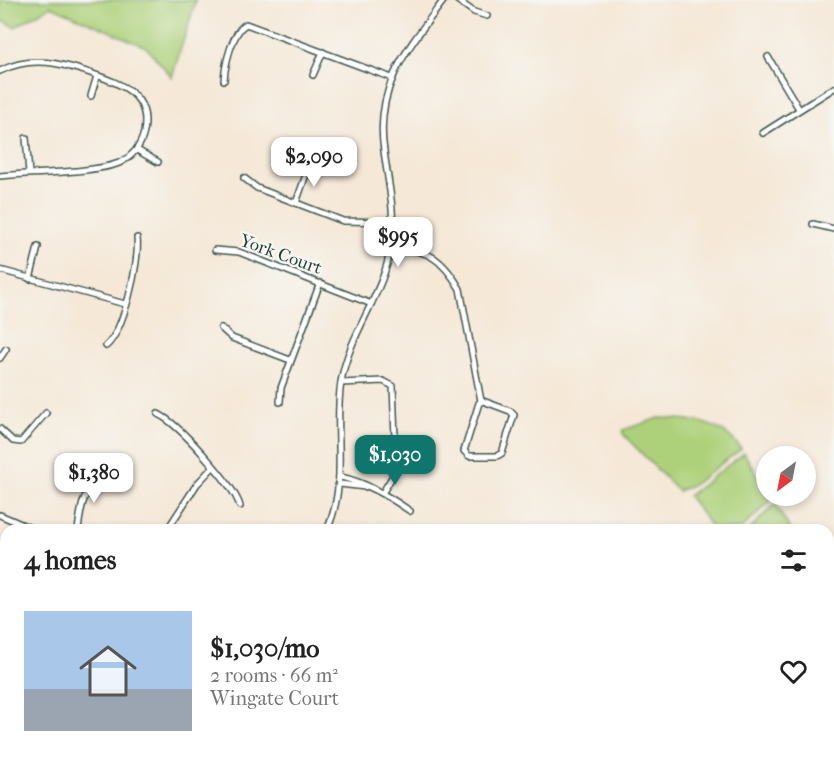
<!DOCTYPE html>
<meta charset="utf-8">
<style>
:root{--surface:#fff;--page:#f2f2f2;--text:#222;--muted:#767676;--line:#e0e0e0;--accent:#0f766e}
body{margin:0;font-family:"IM FELL French Canon",serif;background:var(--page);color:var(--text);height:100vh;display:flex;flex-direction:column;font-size:22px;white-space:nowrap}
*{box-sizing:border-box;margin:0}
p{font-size:20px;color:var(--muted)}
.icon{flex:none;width:33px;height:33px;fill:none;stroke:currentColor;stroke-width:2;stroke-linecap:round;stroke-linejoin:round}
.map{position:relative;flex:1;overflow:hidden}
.details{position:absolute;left:0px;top:524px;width:834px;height:236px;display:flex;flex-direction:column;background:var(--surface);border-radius:18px 18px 0 0;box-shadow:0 3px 9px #0003}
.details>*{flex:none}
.needle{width:39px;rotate:212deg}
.tools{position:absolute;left:756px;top:446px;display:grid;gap:12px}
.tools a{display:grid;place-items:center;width:60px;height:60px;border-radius:50%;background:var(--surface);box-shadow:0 3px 9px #0003;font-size:30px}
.price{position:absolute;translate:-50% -51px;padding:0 14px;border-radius:12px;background:#fff;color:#222;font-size:20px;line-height:39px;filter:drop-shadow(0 2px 3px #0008)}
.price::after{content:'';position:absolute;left:50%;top:36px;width:18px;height:14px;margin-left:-9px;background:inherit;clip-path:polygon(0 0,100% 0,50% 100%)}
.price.on{background:var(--accent);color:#fff}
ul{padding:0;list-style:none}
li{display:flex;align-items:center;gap:18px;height:150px;padding:0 24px}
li+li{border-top:2px solid var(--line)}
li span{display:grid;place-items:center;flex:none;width:168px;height:120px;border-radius:0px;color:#555}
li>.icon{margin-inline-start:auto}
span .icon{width:72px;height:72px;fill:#fffc;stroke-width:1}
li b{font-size:26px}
h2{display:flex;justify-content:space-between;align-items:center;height:72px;padding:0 24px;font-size:26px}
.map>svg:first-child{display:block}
.green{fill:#add17a;stroke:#668757;stroke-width:1.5}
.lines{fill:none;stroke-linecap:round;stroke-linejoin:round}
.minor-casing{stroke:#3f574c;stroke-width:8}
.primary-casing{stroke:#3f574c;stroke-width:11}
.minor{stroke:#fff;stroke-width:5}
.primary{stroke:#efc469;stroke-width:9}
.labels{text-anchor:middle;stroke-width:4.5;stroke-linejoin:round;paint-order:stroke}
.street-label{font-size:18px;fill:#1f3d34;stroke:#f6f6f2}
</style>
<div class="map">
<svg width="834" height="758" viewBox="0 0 834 758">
<rect width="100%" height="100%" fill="#f6f6f2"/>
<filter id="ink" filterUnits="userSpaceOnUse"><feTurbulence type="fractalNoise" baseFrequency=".0167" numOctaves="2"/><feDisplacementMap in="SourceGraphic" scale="12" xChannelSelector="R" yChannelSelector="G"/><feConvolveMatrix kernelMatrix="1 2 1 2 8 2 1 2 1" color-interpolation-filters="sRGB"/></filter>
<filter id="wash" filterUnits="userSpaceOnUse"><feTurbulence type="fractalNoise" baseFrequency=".008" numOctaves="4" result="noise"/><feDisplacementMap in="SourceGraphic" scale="24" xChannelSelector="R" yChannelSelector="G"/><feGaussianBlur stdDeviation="1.35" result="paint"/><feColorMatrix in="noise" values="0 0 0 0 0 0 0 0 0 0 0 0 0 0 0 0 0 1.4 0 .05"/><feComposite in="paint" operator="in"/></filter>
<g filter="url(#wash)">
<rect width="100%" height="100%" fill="#f5e8d7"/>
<g class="green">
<path d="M 0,0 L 196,0 L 172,77 L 146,47 L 51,6 L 15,27 L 0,20 Z"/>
<path d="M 659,418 C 690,419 722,421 741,449 L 694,484 L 678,491 L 623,434 L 623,430 Z"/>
<path d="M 744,453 L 766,489 L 766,495 L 773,499 L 741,529 L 713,529 L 688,496 Z"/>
<path d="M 775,504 L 790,529 L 750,529 Z"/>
</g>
</g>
<g filter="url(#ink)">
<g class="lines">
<g class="minor-casing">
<g id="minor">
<path d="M 457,0 L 474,12 L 487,16"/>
<path d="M 768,57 L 799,109"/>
<path d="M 0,71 C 32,55 61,63 93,74 C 122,84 151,95 144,132 C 141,146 132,157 119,163 C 94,173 30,173 0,176"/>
<path d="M 313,75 L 323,52"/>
<path d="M 224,80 C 225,65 232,32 246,24 L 392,78"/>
<path d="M 91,96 L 97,76"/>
<path d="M 763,133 L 834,88"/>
<path d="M 26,138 L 29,173"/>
<path d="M 137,150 L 158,162"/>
<path d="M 244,178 L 257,188 L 343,221 L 393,222"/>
<path d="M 296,203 L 309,166"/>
<path d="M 813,224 L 834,229"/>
<path d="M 391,246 C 428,251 441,256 460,289 L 481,401"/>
<path d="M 215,250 L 239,252 L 369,303"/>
<path d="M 0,270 L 125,304"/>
<path d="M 30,279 L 38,247"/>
<path d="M 221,328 L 232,338 L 290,360"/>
<path d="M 106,346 C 124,331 140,261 137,238"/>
<path d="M 0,358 L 6,349"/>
<path d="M 341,383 L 383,381 L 393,386 L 396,464 L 394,474 L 383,492"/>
<path d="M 483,401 L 510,411 L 514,415 L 502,453 L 497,456 L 469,456 L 464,451 L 479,403 Z"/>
<path d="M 280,402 L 281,388 L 320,283"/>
<path d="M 158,414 C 178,423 234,485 240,506"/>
<path d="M 0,429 L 13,441 L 21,442 L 46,413"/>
<path d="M 341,477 C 367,483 388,496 410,511"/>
<path d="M 340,484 L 365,487"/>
<path d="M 0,515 L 35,530"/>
<path d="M 78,530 C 81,506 83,489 104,474"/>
<path d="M 167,530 L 197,484 L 213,467"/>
<path d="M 327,530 C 349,481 333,432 341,382 C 349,333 385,293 391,245 C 396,213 388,182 384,151 C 374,86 408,48 444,0"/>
<path d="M 0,618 L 6,612"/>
<path d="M 828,739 L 834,741"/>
<path d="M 4,758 L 6,746"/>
<path d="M 294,758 L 314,753"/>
<path d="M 512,758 L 513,753"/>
<path d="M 799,758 L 800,753"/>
</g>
</g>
<g class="primary-casing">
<g id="primary">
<path d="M 0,707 L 6,708"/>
<path d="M 0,730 L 6,731"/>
<path d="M 93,753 L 105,758"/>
<path d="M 135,753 L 144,758"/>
</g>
</g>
<use href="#minor" class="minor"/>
<use href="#primary" class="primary"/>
</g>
</g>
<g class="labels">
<g class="street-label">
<text transform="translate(281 254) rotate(20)" y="6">York Court</text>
</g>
</g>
</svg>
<div class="tools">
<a><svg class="needle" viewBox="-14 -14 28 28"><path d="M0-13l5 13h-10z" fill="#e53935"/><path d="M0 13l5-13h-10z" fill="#767676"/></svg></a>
</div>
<b class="price" style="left:314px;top:188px">$2,090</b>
<b class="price" style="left:398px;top:268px">$995</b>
<b class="price on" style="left:395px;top:486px">$1,030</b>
<b class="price" style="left:94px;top:504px">$1,380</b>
<section class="details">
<h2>4 homes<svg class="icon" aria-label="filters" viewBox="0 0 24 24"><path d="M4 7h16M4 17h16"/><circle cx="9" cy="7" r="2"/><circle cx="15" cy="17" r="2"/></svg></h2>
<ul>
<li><span style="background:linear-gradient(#a9c7e8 65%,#9aa5b1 0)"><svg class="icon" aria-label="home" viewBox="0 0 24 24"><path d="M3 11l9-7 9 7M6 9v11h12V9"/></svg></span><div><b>$1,030/mo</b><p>2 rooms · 66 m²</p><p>Wingate Court</p></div><svg class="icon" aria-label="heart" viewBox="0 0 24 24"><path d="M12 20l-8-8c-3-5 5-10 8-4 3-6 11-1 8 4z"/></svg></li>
</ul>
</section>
</div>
